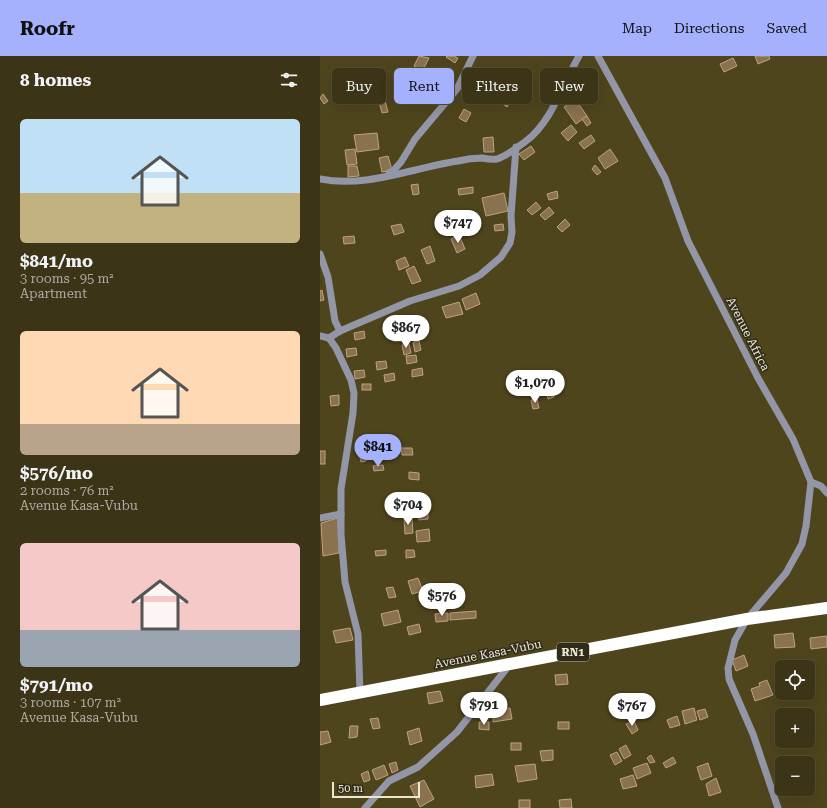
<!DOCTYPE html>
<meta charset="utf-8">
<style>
:root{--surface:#3b3416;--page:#423c1f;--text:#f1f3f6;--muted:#acaaa1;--line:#544f35;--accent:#a5b1fc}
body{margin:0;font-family:"Roboto Serif",serif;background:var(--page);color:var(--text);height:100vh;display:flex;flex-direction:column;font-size:15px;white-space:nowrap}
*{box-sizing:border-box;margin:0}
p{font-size:13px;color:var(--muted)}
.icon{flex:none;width:22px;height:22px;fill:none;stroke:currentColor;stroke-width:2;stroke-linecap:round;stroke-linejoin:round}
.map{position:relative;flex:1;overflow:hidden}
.details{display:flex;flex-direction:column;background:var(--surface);width:320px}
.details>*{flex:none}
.guide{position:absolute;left:12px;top:12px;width:380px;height:36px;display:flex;gap:8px}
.fabs{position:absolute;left:455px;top:604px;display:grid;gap:8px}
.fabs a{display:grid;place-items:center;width:40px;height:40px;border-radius:6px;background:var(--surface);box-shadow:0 4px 16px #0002,0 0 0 1px var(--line);font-size:20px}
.scale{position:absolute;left:12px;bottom:10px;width:88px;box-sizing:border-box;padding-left:4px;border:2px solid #ece7d1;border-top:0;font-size:11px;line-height:14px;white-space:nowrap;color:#ece7d1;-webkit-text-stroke:3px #302c1b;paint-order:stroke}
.price{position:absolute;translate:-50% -34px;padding:0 9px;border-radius:14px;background:#fff;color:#222;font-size:13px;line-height:26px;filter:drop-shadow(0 1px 2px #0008)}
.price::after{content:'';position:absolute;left:50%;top:24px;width:12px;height:9px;margin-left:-6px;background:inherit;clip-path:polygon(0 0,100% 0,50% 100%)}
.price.active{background:var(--accent);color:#111}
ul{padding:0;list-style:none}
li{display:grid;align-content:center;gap:8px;height:212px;padding:0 20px}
li span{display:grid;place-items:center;height:124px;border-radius:6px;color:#555}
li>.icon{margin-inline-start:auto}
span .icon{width:72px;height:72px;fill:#fffc;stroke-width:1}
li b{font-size:17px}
h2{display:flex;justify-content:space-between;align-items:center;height:48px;padding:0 20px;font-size:17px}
.tag{padding:0 14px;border-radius:6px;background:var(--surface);box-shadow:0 4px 16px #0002,0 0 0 1px var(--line);font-size:14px;line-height:36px}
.tag.active{background:var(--accent);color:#111}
header{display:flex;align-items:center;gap:24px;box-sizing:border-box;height:56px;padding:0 20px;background:var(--accent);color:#111}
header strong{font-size:19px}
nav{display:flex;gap:22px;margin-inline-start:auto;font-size:14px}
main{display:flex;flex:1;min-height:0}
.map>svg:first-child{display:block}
.building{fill:#8b724f;stroke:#bda37e}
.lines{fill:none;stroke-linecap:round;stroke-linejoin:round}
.minor{stroke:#9296a7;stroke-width:7}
.highway{stroke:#fff;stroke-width:12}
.labels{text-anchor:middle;stroke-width:3;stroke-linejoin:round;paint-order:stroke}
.shield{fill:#302c1b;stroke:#b4af9a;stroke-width:1}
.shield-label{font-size:11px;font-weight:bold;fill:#ece7d1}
.street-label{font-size:12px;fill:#ece7d1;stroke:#302c1b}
</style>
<header>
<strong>Roofr</strong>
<nav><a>Map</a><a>Directions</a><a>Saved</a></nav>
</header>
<main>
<section class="details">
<h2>8 homes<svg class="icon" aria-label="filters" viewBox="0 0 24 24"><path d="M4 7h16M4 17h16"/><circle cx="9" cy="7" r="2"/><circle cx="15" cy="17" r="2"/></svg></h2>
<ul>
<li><span style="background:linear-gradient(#bfe0f5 60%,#c2b280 0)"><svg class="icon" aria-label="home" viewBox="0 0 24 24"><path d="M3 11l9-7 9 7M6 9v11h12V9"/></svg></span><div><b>$841/mo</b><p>3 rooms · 95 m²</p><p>Apartment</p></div></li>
<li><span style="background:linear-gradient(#ffd9b3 75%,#b9a48a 0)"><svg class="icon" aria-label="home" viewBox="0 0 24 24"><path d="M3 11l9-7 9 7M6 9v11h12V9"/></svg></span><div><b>$576/mo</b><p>2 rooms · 76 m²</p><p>Avenue Kasa-Vubu</p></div></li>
<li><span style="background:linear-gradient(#f6c9c9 70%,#9aa5b1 0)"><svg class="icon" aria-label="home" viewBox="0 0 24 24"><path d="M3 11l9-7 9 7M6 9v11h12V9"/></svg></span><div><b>$791/mo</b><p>3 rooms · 107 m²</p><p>Avenue Kasa-Vubu</p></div></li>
</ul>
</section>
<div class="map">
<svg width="507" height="752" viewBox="0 0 507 752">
<rect width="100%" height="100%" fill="#4f451d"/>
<g class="building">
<path d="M 99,0 L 109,2 L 103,14 L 94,10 Z"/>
<path d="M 127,0 L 134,0 L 138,2 L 135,7 L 126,1 Z"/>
<path d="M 435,0 L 449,0 L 450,3 L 438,8 Z"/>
<path d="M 413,2 L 417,10 L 404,16 L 400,8 Z"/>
<path d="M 60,15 L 64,22 L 49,31 L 44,24 Z"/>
<path d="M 195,19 L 202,23 L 197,33 L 190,29 Z"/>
<path d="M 39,20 L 44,31 L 34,36 L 29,25 Z"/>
<path d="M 161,23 L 168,27 L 163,37 L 156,33 Z"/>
<path d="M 95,25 L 103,36 L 97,38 L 90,27 Z"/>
<path d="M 3,38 L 8,45 L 4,48 L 0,42 Z"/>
<path d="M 181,40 L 190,46 L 187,51 L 178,45 Z"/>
<path d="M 255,43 L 267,60 L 256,68 L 244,51 Z"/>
<path d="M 65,45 L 68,56 L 62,57 L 59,46 Z"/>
<path d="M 144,53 L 151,57 L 146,66 L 139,62 Z"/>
<path d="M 267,60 L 271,67 L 267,70 L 262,63 Z"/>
<path d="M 251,69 L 257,76 L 248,85 L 241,77 Z"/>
<path d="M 57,77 L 59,93 L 37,96 L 34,79 Z"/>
<path d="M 271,79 L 275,85 L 264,93 L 259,87 Z"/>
<path d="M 173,81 L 174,96 L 164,96 L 163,82 Z"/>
<path d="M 211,90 L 215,96 L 204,104 L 199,98 Z"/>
<path d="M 35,93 L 37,108 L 27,109 L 25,94 Z"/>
<path d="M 290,93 L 298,105 L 285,113 L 278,102 Z"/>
<path d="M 68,100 L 72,114 L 62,116 L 59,102 Z"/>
<path d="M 275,109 L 281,116 L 277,119 L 272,113 Z"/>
<path d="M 28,110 L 37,110 L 39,120 L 28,121 Z"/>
<path d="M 98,128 L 99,138 L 93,139 L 91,129 Z"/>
<path d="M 153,131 L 153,137 L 139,139 L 138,133 Z"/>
<path d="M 237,135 L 238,142 L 229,144 L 227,138 Z"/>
<path d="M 184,137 L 188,155 L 166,160 L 162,142 Z"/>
<path d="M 216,146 L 221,152 L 212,159 L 207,154 Z"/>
<path d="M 229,151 L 234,157 L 225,164 L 220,159 Z"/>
<path d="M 245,163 L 250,169 L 242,176 L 237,171 Z"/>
<path d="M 137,165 L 138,172 L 124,174 L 123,167 Z"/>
<path d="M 81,168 L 84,176 L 74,179 L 71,170 Z"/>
<path d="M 183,168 L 184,174 L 175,175 L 174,169 Z"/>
<path d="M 139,179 L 145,193 L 137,197 L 131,183 Z"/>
<path d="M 34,180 L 35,187 L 24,188 L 23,181 Z"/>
<path d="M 110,190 L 115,205 L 107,208 L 101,194 Z"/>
<path d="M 85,201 L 89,210 L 79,214 L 76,205 Z"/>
<path d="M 94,210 L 101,225 L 92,228 L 86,214 Z"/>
<path d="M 2,234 L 4,244 L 0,245 L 0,235 Z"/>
<path d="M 156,237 L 160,248 L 146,254 L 142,243 Z"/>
<path d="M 139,246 L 143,258 L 126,262 L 122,251 Z"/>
<path d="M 77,261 L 78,268 L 69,270 L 67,263 Z"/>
<path d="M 44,275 L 45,282 L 35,284 L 34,277 Z"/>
<path d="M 73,275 L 80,275 L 81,285 L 73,285 Z"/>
<path d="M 99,285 L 101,294 L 95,296 L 93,286 Z"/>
<path d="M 89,288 L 91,297 L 84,299 L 82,289 Z"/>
<path d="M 36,292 L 37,299 L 27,301 L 26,293 Z"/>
<path d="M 96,299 L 97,306 L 87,308 L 86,300 Z"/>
<path d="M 66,305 L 67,312 L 57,314 L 56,306 Z"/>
<path d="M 102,312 L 103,319 L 92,321 L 92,314 Z"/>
<path d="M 44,314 L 45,321 L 35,323 L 34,315 Z"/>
<path d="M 74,317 L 75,324 L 65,326 L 64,319 Z"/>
<rect x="42" y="328" width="9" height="6"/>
<path d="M 232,332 L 234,341 L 228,343 L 226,333 Z"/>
<path d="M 19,339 L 19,349 L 11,350 L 10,340 Z"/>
<path d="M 217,343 L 219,352 L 213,353 L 211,344 Z"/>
<path d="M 69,390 L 70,403 L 53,404 L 52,392 Z"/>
<path d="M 44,392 L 46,405 L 41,406 L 38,393 Z"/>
<path d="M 81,392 L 92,392 L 93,399 L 82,399 Z"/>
<rect x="0" y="395" width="5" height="13"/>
<path d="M 63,409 L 64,414 L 54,415 L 53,410 Z"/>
<path d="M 89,416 L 99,417 L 99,424 L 89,423 Z"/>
<path d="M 108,457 L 108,463 L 99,464 L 99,458 Z"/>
<path d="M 18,462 L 19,497 L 3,500 L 1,467 Z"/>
<path d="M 84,462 L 92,462 L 93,477 L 85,478 Z"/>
<path d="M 109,473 L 110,485 L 97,486 L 96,475 Z"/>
<path d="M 66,494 L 66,499 L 56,500 L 55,495 Z"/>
<path d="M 86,494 L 94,494 L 95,501 L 86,502 Z"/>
<path d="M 98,522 L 103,535 L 92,538 L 88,525 Z"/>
<path d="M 73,531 L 76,541 L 69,542 L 66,532 Z"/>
<path d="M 78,554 L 81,566 L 64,570 L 61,558 Z"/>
<path d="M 156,555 L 156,562 L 130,564 L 130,557 Z"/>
<path d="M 128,557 L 128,565 L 116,566 L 115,558 Z"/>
<path d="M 99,568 L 101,576 L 89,579 L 87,571 Z"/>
<path d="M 30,572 L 33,584 L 16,587 L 13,575 Z"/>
<path d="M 473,577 L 475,591 L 455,592 L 454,579 Z"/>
<path d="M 507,580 L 507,591 L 491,593 L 490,582 Z"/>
<path d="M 424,599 L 428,610 L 416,615 L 412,604 Z"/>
<path d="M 247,618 L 248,628 L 236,629 L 235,619 Z"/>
<path d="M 447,624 L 453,639 L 435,645 L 431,633 L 440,630 L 439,627 Z"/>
<path d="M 120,635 L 123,645 L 109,648 L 107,637 Z"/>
<path d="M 149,637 L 155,643 L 148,652 L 141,646 Z"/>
<path d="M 190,652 L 192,663 L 173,666 L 173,654 Z"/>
<path d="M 374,652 L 377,664 L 365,668 L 362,655 Z"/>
<path d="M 385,653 L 388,661 L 380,664 L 377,655 Z"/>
<path d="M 357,660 L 360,669 L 350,672 L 347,664 Z"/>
<path d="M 58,662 L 60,672 L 53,673 L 50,663 Z"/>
<path d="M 314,665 L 318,674 L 312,678 L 306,668 Z"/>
<path d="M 159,666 L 169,666 L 169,674 L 159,673 Z"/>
<rect x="238" y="666" width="11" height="7"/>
<path d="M 30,670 L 38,670 L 37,681 L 29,682 Z"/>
<path d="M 99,672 L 102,685 L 90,689 L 87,676 Z"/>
<path d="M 8,675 L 11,686 L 0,689 L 0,676 Z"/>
<rect x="191" y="687" width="10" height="7"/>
<path d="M 306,689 L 311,699 L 304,703 L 299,693 Z"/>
<path d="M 233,694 L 233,704 L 222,705 L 220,695 Z"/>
<path d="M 297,696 L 302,705 L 295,709 L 290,699 Z"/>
<path d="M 331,699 L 335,706 L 330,707 L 327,702 Z"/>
<path d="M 353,701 L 356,707 L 346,712 L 343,707 Z"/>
<path d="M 76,706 L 78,714 L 72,717 L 69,708 Z"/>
<path d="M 327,707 L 331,717 L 317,723 L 313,712 Z"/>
<path d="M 388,707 L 392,720 L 381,724 L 377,711 Z"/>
<path d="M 215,708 L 217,723 L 198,726 L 195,710 Z"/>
<path d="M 64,709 L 68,719 L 56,724 L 52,714 Z"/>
<path d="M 48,715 L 50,724 L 44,726 L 41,718 Z"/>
<path d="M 172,718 L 174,729 L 156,732 L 155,720 Z"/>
<path d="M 313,719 L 317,730 L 303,733 L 300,723 Z"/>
<path d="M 396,722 L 401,736 L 389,740 L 386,728 Z"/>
<path d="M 104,724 L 114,743 L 100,751 L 90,730 Z"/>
<path d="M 251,743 L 252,752 L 240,752 L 239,744 Z"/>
<rect x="199" y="744" width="11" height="8"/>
</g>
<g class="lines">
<g class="minor">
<path d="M 278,0 L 345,122 L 368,185 L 438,322 L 473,383 L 491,426 L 486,470 L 482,488 L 466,517 L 427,563 L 415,584 L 408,612 L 409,623 L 433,678 L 458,752"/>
<path d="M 69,117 L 73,115 L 81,106 L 95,83 L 137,33 L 153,0"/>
<path d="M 0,123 C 47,132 92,112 138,105 C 146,103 154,102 162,102 C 167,103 172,104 177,103 C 187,100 198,91 206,85 C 231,67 244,26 259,0"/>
<path d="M 0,198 L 8,221 L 15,265 L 20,275"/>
<path d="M 0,280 L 9,282 L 16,292 L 31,324 L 34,337 L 33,357 L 21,433 L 21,478 L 25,526 L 38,578 L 40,637"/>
<path d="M 9,282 L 20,275 L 90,245 L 139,230 L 160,219 L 181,201 L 190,187 L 192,176 L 191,160 L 196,91"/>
<path d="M 491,426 L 501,430 L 507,437"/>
<path d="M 0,462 L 21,458"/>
<path d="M 45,752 L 69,725 L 98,711 L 137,676 L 190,608"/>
</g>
<path class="highway" d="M 0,644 L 427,563 L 507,552"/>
</g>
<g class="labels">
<rect class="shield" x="237" y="587" width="32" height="18" rx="3"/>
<g class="shield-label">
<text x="253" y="600">RN1</text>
</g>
<g class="street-label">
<text transform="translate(428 278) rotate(63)" y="4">Avenue Africa</text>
<text transform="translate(168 598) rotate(-11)" y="4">Avenue Kasa-Vubu</text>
</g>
</g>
</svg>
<div class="fabs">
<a><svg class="icon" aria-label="locate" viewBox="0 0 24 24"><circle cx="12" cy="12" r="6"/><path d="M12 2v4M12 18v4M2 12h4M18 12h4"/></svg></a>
<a>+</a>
<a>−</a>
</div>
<div class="scale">50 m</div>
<b class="price" style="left:138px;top:188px">$747</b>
<b class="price" style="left:86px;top:293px">$867</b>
<b class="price" style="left:215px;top:348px">$1,070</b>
<b class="price active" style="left:58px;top:412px">$841</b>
<b class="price" style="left:88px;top:470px">$704</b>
<b class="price" style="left:122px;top:561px">$576</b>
<b class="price" style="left:164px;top:670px">$791</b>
<b class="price" style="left:312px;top:671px">$767</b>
<div class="guide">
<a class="tag">Buy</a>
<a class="tag active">Rent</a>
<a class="tag">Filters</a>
<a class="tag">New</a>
</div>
</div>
</main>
